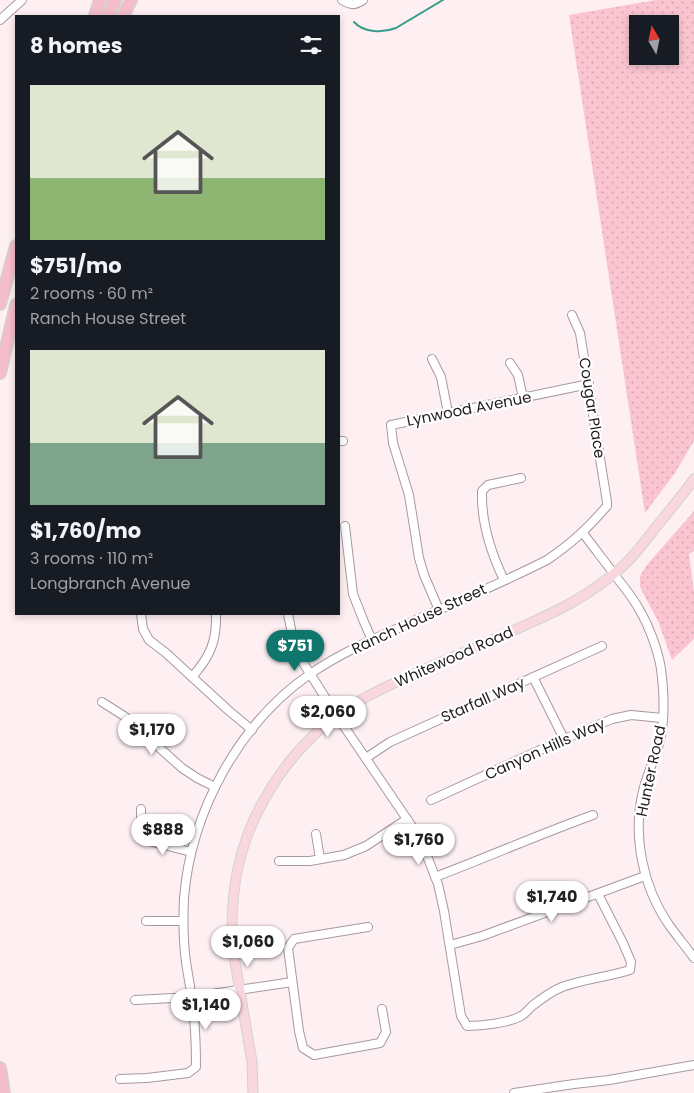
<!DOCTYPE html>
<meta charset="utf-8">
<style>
:root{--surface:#171b24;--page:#242831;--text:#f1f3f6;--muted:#9ea1a6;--accent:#0f766e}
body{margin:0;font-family:Poppins,sans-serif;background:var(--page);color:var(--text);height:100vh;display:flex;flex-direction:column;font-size:19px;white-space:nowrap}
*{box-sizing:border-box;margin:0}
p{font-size:16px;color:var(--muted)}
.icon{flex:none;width:28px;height:28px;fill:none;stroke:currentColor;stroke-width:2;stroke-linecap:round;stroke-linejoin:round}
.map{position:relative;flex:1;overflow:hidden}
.panel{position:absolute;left:15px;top:15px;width:325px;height:600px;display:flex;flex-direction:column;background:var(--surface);border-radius:0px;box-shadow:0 2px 8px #0003}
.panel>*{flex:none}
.needle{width:32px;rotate:351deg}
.tools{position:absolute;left:629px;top:15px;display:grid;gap:10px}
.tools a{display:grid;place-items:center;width:50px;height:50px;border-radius:0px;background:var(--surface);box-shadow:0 2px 8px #0003;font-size:25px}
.price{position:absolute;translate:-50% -42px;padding:0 11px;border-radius:18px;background:#fff;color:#222;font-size:16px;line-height:32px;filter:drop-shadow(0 1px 2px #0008)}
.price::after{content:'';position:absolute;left:50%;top:30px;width:15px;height:11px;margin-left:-8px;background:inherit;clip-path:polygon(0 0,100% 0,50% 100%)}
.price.active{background:var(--accent);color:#fff}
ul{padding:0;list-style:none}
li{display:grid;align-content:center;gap:10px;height:265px;padding:0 15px}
li span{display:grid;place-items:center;height:155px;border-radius:0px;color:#555}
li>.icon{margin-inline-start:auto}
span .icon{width:90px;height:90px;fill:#fffc;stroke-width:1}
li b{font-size:21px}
h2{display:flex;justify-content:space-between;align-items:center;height:60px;padding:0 15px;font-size:21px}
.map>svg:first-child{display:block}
.grass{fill:url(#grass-dots);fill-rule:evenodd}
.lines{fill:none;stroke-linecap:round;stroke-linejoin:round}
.stream{stroke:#369c8a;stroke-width:2}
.minor-casing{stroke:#a8999c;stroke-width:10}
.major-casing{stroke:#d2d1d1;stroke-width:11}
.highway-casing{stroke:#d2d1d1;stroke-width:14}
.minor{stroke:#fff;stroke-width:8}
.major{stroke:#f9d7df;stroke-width:9}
.highway{stroke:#f5bdc9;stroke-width:11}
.labels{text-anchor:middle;stroke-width:4.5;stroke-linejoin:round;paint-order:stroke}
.street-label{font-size:15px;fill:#1f1a1b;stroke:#fff}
</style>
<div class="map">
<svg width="694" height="1093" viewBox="0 0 694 1093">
<defs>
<pattern id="grass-dots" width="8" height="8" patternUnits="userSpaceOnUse" patternTransform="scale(1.25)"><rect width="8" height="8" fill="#fac5d0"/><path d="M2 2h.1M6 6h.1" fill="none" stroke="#d6a9b2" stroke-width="1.8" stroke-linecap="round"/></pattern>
</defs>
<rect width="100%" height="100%" fill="#feeff2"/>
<g class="grass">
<path d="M 656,0 L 694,0 L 694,441 L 675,473 L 645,513 L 569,15 ZM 638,24 L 670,24 L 670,56 L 638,56 Z"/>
<path d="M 694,511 L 694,551 L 689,554 L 694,592 L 694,639 L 672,660 L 658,621 L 640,587 L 640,576 L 646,566 Z"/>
</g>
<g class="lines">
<path class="stream" d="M 354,22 C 364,33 383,33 396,28 L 443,0"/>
<g class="minor-casing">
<g id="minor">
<path d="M 342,0 C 351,5 354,6 363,0"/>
<path d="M 0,20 L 22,0"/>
<path d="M 432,359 L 441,377 L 448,413"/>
<path d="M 510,363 L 518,375 L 523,398"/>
<path d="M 339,441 L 343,441"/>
<path d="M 345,526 L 353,594 L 364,622 L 372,640"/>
<path d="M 583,533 C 594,548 606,563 617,578 C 625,588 633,598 639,609 C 649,626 658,650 661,669 C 664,692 665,722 659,744 C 654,760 647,775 643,791 C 632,836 643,887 669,925 C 677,936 686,947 694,958"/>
<path d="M 504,580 C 491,553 481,522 482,491 L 488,485 L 521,478"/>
<path d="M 439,610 L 424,575 L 419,558 L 409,495 L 393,443 L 391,425 L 589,384"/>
<path d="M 141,614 L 143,629 L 149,640 L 166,653 L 228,710 L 252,730"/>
<path d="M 288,614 L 294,644 L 302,661 L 337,716 L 413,828 L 427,856 L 438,884 L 444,911 L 461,1016 L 467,1026 C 481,1026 509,1023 521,1016 C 525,1014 529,1009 532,1006 C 541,999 552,991 562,987 C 584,979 607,977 630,970 L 631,962 L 623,943 L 598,894"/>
<path d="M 192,677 C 210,657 217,641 216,614"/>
<path d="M 533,677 L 564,739"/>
<path d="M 102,702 L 124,716 L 182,768 L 197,778 L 215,787"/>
<path d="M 366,758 L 390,742 L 602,646"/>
<path d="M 431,800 L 564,739 L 612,719 L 631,715 L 662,718"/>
<path d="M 141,809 L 141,839 L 191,852"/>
<path d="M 316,834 L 320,859"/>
<path d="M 279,861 L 310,861 L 344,855 L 366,846 L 407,819"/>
<path d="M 435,877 C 488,857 540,834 593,815"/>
<path d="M 146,921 L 183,921"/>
<path d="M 368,927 L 294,939 L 288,948 L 299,1031 L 303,1048 L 314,1055 L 380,1043 L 386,1032 L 382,1009"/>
<path d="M 450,945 L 482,936 L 645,876"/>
<path d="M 135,1000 L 192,997 L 292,982"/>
<path d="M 120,1079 L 147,1078 L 188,1073 L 196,1067 C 196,1044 195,1021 192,999 C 190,986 188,974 186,962 C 183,940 183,919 184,898 C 191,812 239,723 310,674 C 339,654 371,640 403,626 C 451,604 500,584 547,560 C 572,543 587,529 607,506 L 607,502 L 580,333 L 572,315"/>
<path d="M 514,1093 L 574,1084 L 609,1080 L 694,1065"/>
</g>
</g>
<g class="major-casing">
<path id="major" d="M 253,1093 L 252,1062 L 233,950 C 229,898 238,845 264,800 C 280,771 300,746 326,724 C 352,702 383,688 414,674 C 448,659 481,645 515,630 C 535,620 557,612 576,600 C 592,591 608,579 622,567 C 635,555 646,540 656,527 C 669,511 682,496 694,479"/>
</g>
<g class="highway-casing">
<g id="highway">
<path d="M 95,16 L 100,0"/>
<path d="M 108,16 L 115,0"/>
<path d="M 123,16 L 131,0"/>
<path d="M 0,304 L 16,246"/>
<path d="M 0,373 L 16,305"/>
<path d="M 0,1068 L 4,1093"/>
</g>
</g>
<use href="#minor" class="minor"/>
<use href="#major" class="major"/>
<use href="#highway" class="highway"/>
</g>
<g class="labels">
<g class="street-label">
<text transform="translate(592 408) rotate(81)" y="5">Cougar Place</text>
<text transform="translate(469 409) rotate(-11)" y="5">Lynwood Avenue</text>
<text transform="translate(419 619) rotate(-25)" y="5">Ranch House Street</text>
<text transform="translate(454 657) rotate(-24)" y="5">Whitewood Road</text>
<text transform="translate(483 700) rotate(-24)" y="5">Starfall Way</text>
<text transform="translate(545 749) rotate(-24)" y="5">Canyon Hills Way</text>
<text transform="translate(651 771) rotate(-78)" y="5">Hunter Road</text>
</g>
</g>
</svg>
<div class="tools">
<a><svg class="needle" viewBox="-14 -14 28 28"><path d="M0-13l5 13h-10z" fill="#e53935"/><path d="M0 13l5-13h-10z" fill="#9ea1a6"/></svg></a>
</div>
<b class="price active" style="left:295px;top:672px">$751</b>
<b class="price" style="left:328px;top:738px">$2,060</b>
<b class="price" style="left:152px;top:756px">$1,170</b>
<b class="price" style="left:163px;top:856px">$888</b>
<b class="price" style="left:419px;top:866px">$1,760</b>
<b class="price" style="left:552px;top:923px">$1,740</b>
<b class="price" style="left:248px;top:968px">$1,060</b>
<b class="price" style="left:206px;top:1031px">$1,140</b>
<section class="panel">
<h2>8 homes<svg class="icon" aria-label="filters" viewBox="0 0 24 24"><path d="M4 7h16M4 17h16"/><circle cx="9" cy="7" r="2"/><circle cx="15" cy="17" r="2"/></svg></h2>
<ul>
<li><span style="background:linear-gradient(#dfe7d0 60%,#8fb573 0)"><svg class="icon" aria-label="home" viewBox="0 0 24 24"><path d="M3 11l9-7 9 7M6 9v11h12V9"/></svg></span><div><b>$751/mo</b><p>2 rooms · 60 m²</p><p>Ranch House Street</p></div></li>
<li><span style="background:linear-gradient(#dfe7d0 60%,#7fa58c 0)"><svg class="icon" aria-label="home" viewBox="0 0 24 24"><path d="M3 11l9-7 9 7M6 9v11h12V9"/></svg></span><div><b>$1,760/mo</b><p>3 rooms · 110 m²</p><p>Longbranch Avenue</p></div></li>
</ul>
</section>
</div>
